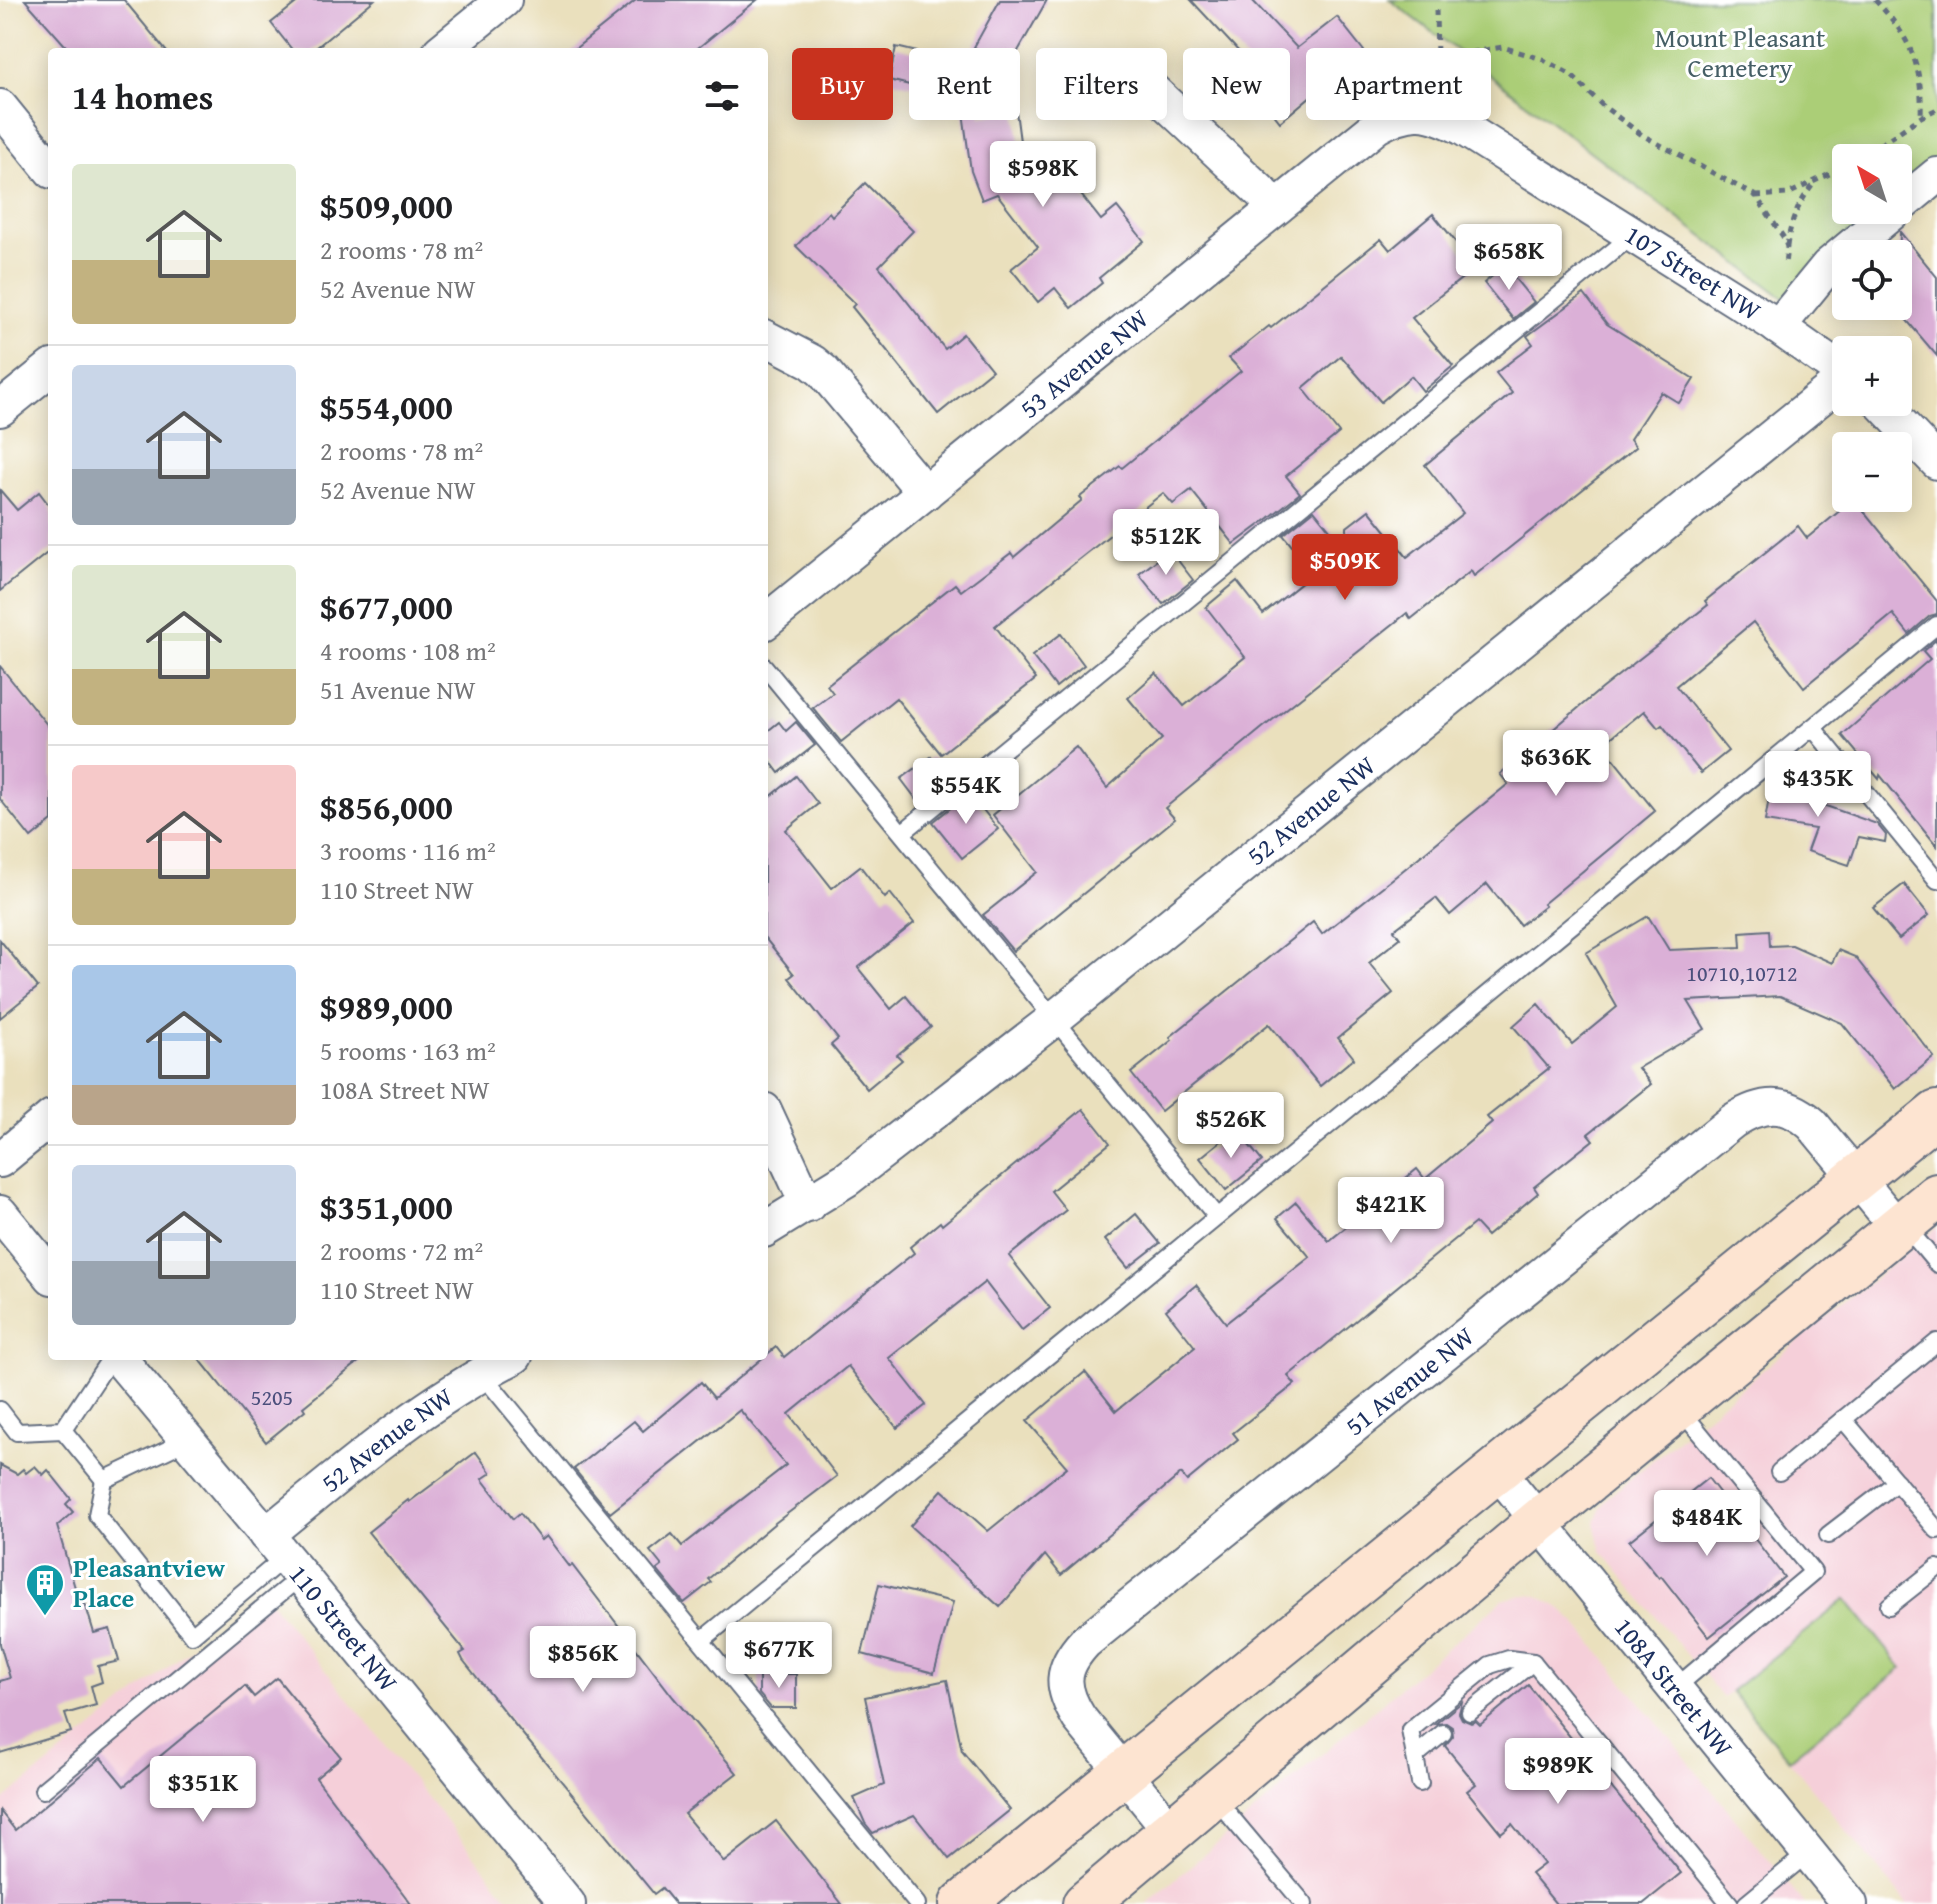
<!DOCTYPE html>
<meta charset="utf-8">
<style>
:root{--surface:#fff;--page:#f6f6f6;--text:#202124;--muted:#757577;--line:#e0e0e0;--accent:#c8321e}
body{margin:0;font-family:"Gentium Book Plus",serif;background:var(--page);color:var(--text);height:100vh;display:flex;flex-direction:column;font-size:30px;white-space:nowrap}
*{box-sizing:border-box;margin:0}
p{font-size:26px;color:var(--muted)}
.icon{flex:none;width:44px;height:44px;fill:none;stroke:currentColor;stroke-width:2;stroke-linecap:round;stroke-linejoin:round}
.map{position:relative;flex:1;overflow:hidden}
.drawer{position:absolute;left:48px;top:48px;width:720px;height:1312px;display:flex;flex-direction:column;background:var(--surface);border-radius:8px;box-shadow:0 4px 20px #0003}
.drawer>*{flex:none}
.top-card{position:absolute;left:792px;top:48px;width:760px;height:72px;display:flex;gap:16px}
.needle{width:52px;rotate:321deg}
.buttons{position:absolute;left:1832px;top:144px;display:grid;gap:16px}
.buttons a{display:grid;place-items:center;width:80px;height:80px;border-radius:8px;background:var(--surface);box-shadow:0 4px 20px #0003;font-size:40px}
.price{position:absolute;translate:-50% -68px;padding:0 18px;border-radius:8px;background:#fff;color:#222;font-size:26px;line-height:52px;filter:drop-shadow(0 2px 4px #0008)}
.price::after{content:'';position:absolute;left:50%;top:48px;width:24px;height:18px;margin-left:-12px;background:inherit;clip-path:polygon(0 0,100% 0,50% 100%)}
.price.current{background:var(--accent);color:#fff}
ul{padding:0;list-style:none}
li{display:flex;align-items:center;gap:24px;height:200px;padding:0 24px}
li+li{border-top:2px solid var(--line)}
li span{display:grid;place-items:center;flex:none;width:224px;height:160px;border-radius:8px;color:#555}
li>.icon{margin-inline-start:auto}
span .icon{width:96px;height:96px;fill:#fffc;stroke-width:1}
li b{font-size:34px}
h2{display:flex;justify-content:space-between;align-items:center;height:96px;padding:0 24px;font-size:34px}
.pill{padding:0 28px;border-radius:8px;background:var(--surface);box-shadow:0 4px 20px #0003;font-size:28px;line-height:72px}
.pill.current{background:var(--accent);color:#fff}
.map>svg:first-child{display:block}
.built{fill:#f5cfd9}
.green{fill:#abce77;stroke:#637e6a;stroke-width:2}
.building{fill:#dbb0d7}
.lines{fill:none;stroke-linecap:round;stroke-linejoin:round}
.service-casing{stroke:#636d7f;stroke-width:20}
.minor-casing{stroke:#636d7f;stroke-width:38}
.secondary-casing{stroke:#636d7f;stroke-width:48}
.path{stroke:#636d7f;stroke-width:5;stroke-dasharray:6 6;stroke-linecap:butt}
.service{stroke:#fff;stroke-width:16}
.minor{stroke:#fff;stroke-width:34}
.secondary{stroke:#fde4d1;stroke-width:44}
.labels{text-anchor:middle;stroke-width:6;stroke-linejoin:round;paint-order:stroke}
.number-label{font-size:22px;fill:#4b4f7c}
.park-label{font-size:26px;fill:#465f66;stroke:#fff}
.street-label{font-size:26px;fill:#1b2f5e;stroke:#fff}
.culture-label{font-size:26px;font-weight:bold;fill:#0d838f;stroke:#fff;text-anchor:start}
</style>
<div class="map">
<svg width="1937" height="1904" viewBox="0 0 1937 1904">
<rect width="100%" height="100%" fill="#fff"/>
<filter id="ink" filterUnits="userSpaceOnUse"><feTurbulence type="fractalNoise" baseFrequency=".0125" numOctaves="2"/><feDisplacementMap in="SourceGraphic" scale="16" xChannelSelector="R" yChannelSelector="G"/><feConvolveMatrix kernelMatrix="1 2 1 2 8 2 1 2 1" color-interpolation-filters="sRGB"/></filter>
<filter id="wash" filterUnits="userSpaceOnUse"><feTurbulence type="fractalNoise" baseFrequency=".006" numOctaves="4" result="noise"/><feDisplacementMap in="SourceGraphic" scale="32" xChannelSelector="R" yChannelSelector="G"/><feGaussianBlur stdDeviation="1.8" result="paint"/><feColorMatrix in="noise" values="0 0 0 0 0 0 0 0 0 0 0 0 0 0 0 0 0 1.4 0 .05"/><feComposite in="paint" operator="in"/></filter>
<g filter="url(#wash)">
<rect width="100%" height="100%" fill="#eae0bd"/>
<g class="built">
<path d="M 1937,1227 L 1937,1904 L 1907,1904 L 1732,1691 L 1723,1698 L 1602,1552 L 1595,1523 L 1600,1509 L 1608,1497 Z"/>
<path d="M 262,1591 L 513,1904 L 0,1904 L 0,1803 Z"/>
<path d="M 1521,1595 L 1538,1596 L 1557,1606 L 1574,1621 L 1805,1904 L 1146,1904 L 1503,1600 Z"/>
</g>
<g class="green">
<path d="M 1390,0 L 1937,0 L 1937,165 L 1898,196 L 1898,158 L 1846,158 L 1846,210 L 1880,210 L 1784,298 Z"/>
<path d="M 1846,1599 L 1902,1668 L 1789,1759 L 1731,1691 Z"/>
</g>
<g id="blocks">
<g class="building">
<path d="M 25,0 L 124,0 L 167,52 L 71,52 Z"/>
<path d="M 300,0 L 374,0 L 311,52 L 294,52 L 271,23 Z"/>
<path d="M 636,0 L 757,0 L 693,52 L 571,52 Z"/>
<path d="M 1000,0 L 1047,0 L 1009,67 L 974,47 Z"/>
<path d="M 1191,0 L 1252,0 L 1297,48 L 1337,17 L 1364,51 L 1280,122 L 1255,90 L 1266,81 Z"/>
<path d="M 896,47 L 934,56 L 926,89 L 889,80 Z"/>
<path d="M 998,86 L 980,116 L 1016,111 L 1026,187 L 1056,163 L 1101,220 L 1117,207 L 1144,241 L 1099,278 L 1102,283 L 1071,308 L 1055,288 L 1038,302 L 1011,269 L 1038,247 L 997,194 L 982,200 L 971,171 L 960,91 Z"/>
<path d="M 865,183 L 913,231 L 879,266 L 945,349 L 963,334 L 992,370 L 938,414 L 852,307 L 855,304 L 796,246 L 829,212 L 832,216 Z"/>
<path d="M 1433,214 L 1476,267 L 1412,318 L 1453,366 L 1423,391 L 1411,376 L 1381,402 L 1341,356 L 1303,388 L 1339,433 L 1286,476 L 1300,493 L 1269,518 L 1234,544 L 1191,490 L 1173,504 L 1163,493 L 995,626 L 1036,679 L 941,754 L 896,698 L 841,742 L 813,708 L 833,693 L 827,685 L 955,584 L 961,591 L 1011,553 L 1014,557 L 1082,500 L 1080,497 L 1120,466 L 1122,468 L 1241,371 L 1229,358 L 1269,326 L 1271,328 L 1381,239 L 1390,250 Z"/>
<path d="M 1900,232 L 1937,277 L 1937,356 L 1898,310 Z"/>
<path d="M 1505,266 L 1534,302 L 1513,319 L 1484,283 Z"/>
<path d="M 1584,294 L 1607,324 L 1694,379 L 1679,403 L 1661,392 L 1630,439 L 1636,447 L 1474,576 L 1471,571 L 1411,619 L 1407,613 L 1266,725 L 1165,808 L 1175,819 L 1013,951 L 983,915 L 1037,872 L 993,815 L 1076,747 L 1107,788 L 1162,739 L 1128,698 L 1156,673 L 1184,706 L 1245,657 L 1206,607 L 1237,581 L 1263,614 L 1314,573 L 1283,535 L 1314,510 L 1347,551 L 1347,527 L 1369,510 L 1407,557 L 1463,513 L 1425,465 L 1512,393 L 1496,373 L 1533,344 L 1527,336 Z"/>
<path d="M 0,490 L 17,510 L 39,492 L 52,509 L 52,549 L 0,591 Z"/>
<path d="M 1854,499 L 1937,601 L 1937,614 L 1930,616 L 1909,634 L 1893,614 L 1804,687 L 1753,622 L 1676,686 L 1728,751 L 1701,773 L 1662,725 L 1658,728 L 1644,711 L 1602,745 L 1655,811 L 1543,904 L 1545,906 L 1520,925 L 1487,884 L 1450,915 L 1436,898 L 1394,930 L 1400,938 L 1369,963 L 1393,993 L 1338,1038 L 1354,1058 L 1320,1086 L 1269,1024 L 1161,1111 L 1131,1073 L 1172,1040 L 1170,1037 L 1313,922 L 1322,934 L 1396,876 L 1508,784 L 1500,774 L 1601,689 L 1708,605 L 1705,601 L 1798,526 L 1807,538 Z"/>
<path d="M 1170,550 L 1193,580 L 1163,604 L 1139,574 Z"/>
<path d="M 1061,634 L 1084,665 L 1056,687 L 1032,656 Z"/>
<path d="M 1937,639 L 1937,846 L 1880,775 L 1879,779 L 1842,735 L 1930,659 L 1923,651 Z"/>
<path d="M 0,666 L 52,731 L 52,821 L 31,838 L 0,799 Z"/>
<path d="M 779,722 L 786,731 L 796,722 L 815,745 L 779,773 L 764,753 L 764,734 Z"/>
<path d="M 931,757 L 949,780 L 920,804 L 901,779 Z"/>
<path d="M 1777,771 L 1811,777 L 1809,800 L 1877,824 L 1886,835 L 1885,842 L 1859,837 L 1849,865 L 1807,851 L 1815,829 L 1765,821 L 1773,774 Z"/>
<path d="M 796,776 L 818,804 L 786,830 L 832,888 L 860,866 L 885,898 L 890,893 L 914,923 L 858,968 L 891,1009 L 906,996 L 931,1027 L 897,1055 L 902,1060 L 867,1089 L 831,1045 L 838,1039 L 789,978 L 794,974 L 764,937 L 764,802 Z"/>
<path d="M 973,797 L 998,829 L 962,858 L 933,822 L 963,798 L 966,802 Z"/>
<path d="M 1904,884 L 1929,915 L 1899,939 L 1873,908 Z"/>
<path d="M 1648,916 L 1669,950 L 1741,947 L 1740,932 L 1769,930 L 1770,946 L 1792,945 L 1832,963 L 1838,950 L 1855,957 L 1934,1057 L 1895,1089 L 1842,1023 L 1780,996 L 1688,1001 L 1705,1029 L 1638,1068 L 1651,1084 L 1588,1134 L 1593,1140 L 1534,1187 L 1538,1193 L 1487,1236 L 1475,1223 L 1288,1376 L 1295,1384 L 1233,1433 L 1238,1439 L 1187,1481 L 1181,1474 L 1061,1575 L 1045,1555 L 1000,1607 L 910,1526 L 942,1490 L 988,1531 L 1067,1467 L 1027,1421 L 1085,1372 L 1116,1411 L 1195,1347 L 1166,1310 L 1196,1285 L 1226,1323 L 1310,1257 L 1277,1218 L 1296,1202 L 1329,1241 L 1417,1169 L 1425,1179 L 1492,1123 L 1487,1117 L 1549,1068 L 1513,1026 L 1538,1004 L 1572,1044 L 1617,1007 L 1586,953 Z"/>
<path d="M 0,940 L 38,987 L 0,1018 Z"/>
<path d="M 1083,1109 L 1110,1143 L 1051,1191 L 1066,1210 L 1009,1256 L 1050,1308 L 1022,1330 L 985,1282 L 889,1358 L 926,1405 L 897,1428 L 848,1366 L 789,1414 L 837,1476 L 775,1523 L 708,1579 L 711,1582 L 684,1603 L 657,1570 L 662,1566 L 650,1551 L 672,1534 L 682,1546 L 786,1465 L 740,1410 L 610,1513 L 574,1469 L 634,1421 L 643,1431 L 701,1382 L 714,1398 L 776,1347 L 784,1357 L 914,1253 L 910,1247 L 940,1222 L 942,1225 Z"/>
<path d="M 1236,1129 L 1262,1161 L 1226,1190 L 1200,1158 Z"/>
<path d="M 1136,1214 L 1160,1243 L 1128,1268 L 1105,1240 Z"/>
<path d="M 197,1356 L 366,1356 L 303,1407 L 305,1410 L 266,1442 Z"/>
<path d="M 476,1452 L 491,1473 L 482,1479 L 513,1519 L 520,1513 L 541,1540 L 546,1536 L 570,1567 L 572,1565 L 673,1697 L 737,1773 L 684,1814 L 724,1862 L 776,1821 L 842,1904 L 675,1904 L 662,1888 L 654,1894 L 507,1715 L 463,1660 L 460,1654 L 465,1651 L 368,1532 L 408,1500 L 409,1502 Z"/>
<path d="M 0,1465 L 17,1474 L 23,1469 L 26,1473 L 35,1466 L 43,1475 L 48,1470 L 71,1499 L 66,1504 L 73,1512 L 57,1526 L 80,1605 L 85,1603 L 94,1633 L 110,1629 L 119,1661 L 98,1666 L 102,1682 L 91,1686 L 96,1705 L 65,1714 L 71,1732 L 0,1753 L 0,1681 L 10,1678 L 0,1644 Z"/>
<path d="M 1708,1478 L 1784,1577 L 1709,1637 L 1661,1576 L 1659,1578 L 1629,1541 Z"/>
<path d="M 879,1584 L 953,1602 L 934,1673 L 862,1654 Z"/>
<path d="M 759,1674 L 796,1674 L 796,1708 L 771,1708 L 759,1694 Z"/>
<path d="M 277,1678 L 341,1757 L 316,1778 L 411,1904 L 0,1904 L 0,1811 L 15,1830 L 101,1758 L 124,1786 L 245,1686 L 254,1697 Z"/>
<path d="M 947,1680 L 962,1751 L 1010,1810 L 949,1859 L 914,1815 L 873,1833 L 865,1823 L 854,1798 L 884,1785 L 865,1697 Z"/>
<path d="M 1528,1685 L 1681,1873 L 1643,1904 L 1556,1904 L 1531,1874 L 1544,1864 L 1512,1824 L 1501,1833 L 1467,1791 L 1476,1784 L 1445,1746 L 1453,1736 L 1452,1727 L 1446,1723 L 1435,1724 L 1462,1702 L 1459,1713 L 1462,1719 L 1471,1723 L 1476,1721 L 1480,1725 Z"/>
</g>
</g>
</g>
<g filter="url(#ink)">
<use href="#blocks" fill-opacity="0" stroke="#636d7f" stroke-width="2"/>
<g class="lines">
<g class="service-casing">
<g id="service">
<path d="M 1813,728 L 1937,880"/>
<path d="M 902,833 L 1634,234"/>
<path d="M 1217,1217 L 1937,625"/>
<path d="M 1900,1229 L 1917,1240 L 1937,1264"/>
<path d="M 482,1374 L 917,1904"/>
<path d="M 0,1410 L 17,1432 L 63,1430"/>
<path d="M 1843,1419 L 1937,1530"/>
<path d="M 63,1430 L 112,1356"/>
<path d="M 63,1430 L 104,1480"/>
<path d="M 1779,1472 L 1937,1342"/>
<path d="M 104,1480 L 97,1515 L 192,1635 L 285,1557"/>
<path d="M 104,1480 L 188,1440"/>
<path d="M 1828,1535 L 1897,1482"/>
<path d="M 1889,1606 L 1937,1568"/>
<path d="M 702,1640 L 1217,1217 L 764,666"/>
<path d="M 1675,1688 L 1813,1572 L 1680,1409"/>
<path d="M 1470,1712 L 1533,1662"/>
<path d="M 1415,1756 L 1443,1733"/>
<path d="M 1420,1783 L 1410,1730 L 1490,1665 L 1509,1659 L 1533,1662 L 1730,1904"/>
<path d="M 43,1790 L 301,1576"/>
<path d="M 1215,1798 L 1304,1904"/>
<path d="M 1746,1904 L 1808,1853"/>
</g>
</g>
<g class="minor-casing">
<g id="minor">
<path d="M 440,52 L 504,0"/>
<path d="M 1136,75 L 1277,207"/>
<path d="M 0,107 L 52,171"/>
<path d="M 1898,207 L 1937,175"/>
<path d="M 1778,327 L 1828,266 L 1895,210"/>
<path d="M 764,337 L 812,362 L 823,371 L 925,493"/>
<path d="M 1880,402 L 1937,462"/>
<path d="M 0,409 L 52,367"/>
<path id="s1" d="M 764,623 L 1377,126 C 1412,107 1428,110 1463,128 L 1771,322 L 1846,375"/>
<path d="M 764,1110 L 808,1205"/>
<path d="M 0,1160 L 52,1117"/>
<path d="M 0,1213 L 52,1277"/>
<path id="s2" d="M 764,1230 L 847,1179 L 1054,1019 L 1846,377"/>
<path id="s3" d="M 117,1356 L 301,1576 L 568,1904"/>
<path id="s4" d="M 1497,1470 L 1850,1904"/>
<path id="s5" d="M 266,1535 C 345,1470 423,1403 515,1356"/>
<path id="s6" d="M 1172,1832 L 1079,1718 C 1060,1687 1060,1669 1085,1642 L 1733,1121 C 1761,1103 1785,1100 1812,1124 L 1898,1228"/>
</g>
</g>
<g class="secondary-casing">
<g id="secondary">
<path d="M 962,1904 L 1937,1113"/>
<path d="M 1085,1904 L 1539,1521 L 1937,1196"/>
</g>
</g>
<g class="path">
<path d="M 1875,0 C 1910,37 1923,65 1921,117"/>
<path d="M 1436,10 L 1437,58"/>
<path d="M 1431,82 L 1437,58 L 1503,47 L 1542,59 L 1570,74 L 1603,106 L 1642,135 L 1756,196 L 1784,238 L 1787,247 L 1785,264"/>
<path d="M 1860,158 L 1921,117 L 1937,109"/>
<path d="M 1756,196 L 1788,194 L 1846,166"/>
<path d="M 1787,246 C 1790,223 1798,204 1812,186"/>
</g>
<use href="#service" class="service"/>
<use href="#minor" class="minor"/>
<use href="#secondary" class="secondary"/>
</g>
</g>
<defs>
<g id="building-pin" transform="scale(2)"><path d="M0 17L-7.5 6A9.5 9.5 0 1 1 7.5 6Z" fill="#0f9aa8" stroke="#fff"/><path d="M-4-6H4V6H1V3H-1V6H-4ZM-2.5-4.3h1.7v1.8h-1.7ZM.8-4.3h1.7v1.8H.8ZM-2.5-1h1.7V.8h-1.7ZM.8-1h1.7V.8H.8Z" fill="#fff"/></g>
</defs>
<g fill-rule="evenodd">
<use href="#building-pin" x="45" y="1583"/>
</g>
<g class="labels">
<g class="number-label">
<text x="1742" y="981">10710,10712</text>
<text x="272" y="1405">5205</text>
</g>
<g class="park-label">
<text x="1740" y="47">Mount Pleasant<tspan x="1740" dy="30">Cemetery</tspan></text>
</g>
<g class="street-label">
<text dy="9" stroke="none"><textPath href="#s1" startOffset="1152">107 Street NW</textPath></text>
<text dy="9" stroke="none"><textPath href="#s1" startOffset="412">53 Avenue NW</textPath></text>
<text dy="9" stroke="none"><textPath href="#s2" startOffset="690">52 Avenue NW</textPath></text>
<text dy="9" stroke="none"><textPath href="#s6" startOffset="648">51 Avenue NW</textPath></text>
<text dy="9" stroke="none"><textPath href="#s5" startOffset="154">52 Avenue NW</textPath></text>
<text dy="9" stroke="none"><textPath href="#s3" startOffset="354">110 Street NW</textPath></text>
<text dy="9" stroke="none"><textPath href="#s4" startOffset="280">108A Street NW</textPath></text>
</g>
<g class="culture-label">
<text x="73" y="1577">Pleasantview<tspan x="73" dy="30">Place</tspan></text>
</g>
</g>
</svg>
<div class="buttons">
<a><svg class="needle" viewBox="-14 -14 28 28"><path d="M0-13l5 13h-10z" fill="#e53935"/><path d="M0 13l5-13h-10z" fill="#757577"/></svg></a>
<a><svg class="icon" aria-label="locate" viewBox="0 0 24 24"><circle cx="12" cy="12" r="6"/><path d="M12 2v4M12 18v4M2 12h4M18 12h4"/></svg></a>
<a>+</a>
<a>−</a>
</div>
<b class="price" style="left:1043px;top:209px">$598K</b>
<b class="price" style="left:1509px;top:292px">$658K</b>
<b class="price" style="left:1166px;top:577px">$512K</b>
<b class="price current" style="left:1345px;top:602px">$509K</b>
<b class="price" style="left:1556px;top:798px">$636K</b>
<b class="price" style="left:1818px;top:819px">$435K</b>
<b class="price" style="left:966px;top:826px">$554K</b>
<b class="price" style="left:1231px;top:1160px">$526K</b>
<b class="price" style="left:1391px;top:1245px">$421K</b>
<b class="price" style="left:1707px;top:1558px">$484K</b>
<b class="price" style="left:779px;top:1690px">$677K</b>
<b class="price" style="left:583px;top:1694px">$856K</b>
<b class="price" style="left:1558px;top:1806px">$989K</b>
<b class="price" style="left:203px;top:1824px">$351K</b>
<div class="top-card">
<a class="pill current">Buy</a>
<a class="pill">Rent</a>
<a class="pill">Filters</a>
<a class="pill">New</a>
<a class="pill">Apartment</a>
</div>
<section class="drawer">
<h2>14 homes<svg class="icon" aria-label="filters" viewBox="0 0 24 24"><path d="M4 7h16M4 17h16"/><circle cx="9" cy="7" r="2"/><circle cx="15" cy="17" r="2"/></svg></h2>
<ul>
<li><span style="background:linear-gradient(#dfe7d0 60%,#c2b280 0)"><svg class="icon" aria-label="home" viewBox="0 0 24 24"><path d="M3 11l9-7 9 7M6 9v11h12V9"/></svg></span><div><b>$509,000</b><p>2 rooms · 78 m²</p><p>52 Avenue NW</p></div></li>
<li><span style="background:linear-gradient(#c9d6e8 65%,#9aa5b1 0)"><svg class="icon" aria-label="home" viewBox="0 0 24 24"><path d="M3 11l9-7 9 7M6 9v11h12V9"/></svg></span><div><b>$554,000</b><p>2 rooms · 78 m²</p><p>52 Avenue NW</p></div></li>
<li><span style="background:linear-gradient(#dfe7d0 65%,#c2b280 0)"><svg class="icon" aria-label="home" viewBox="0 0 24 24"><path d="M3 11l9-7 9 7M6 9v11h12V9"/></svg></span><div><b>$677,000</b><p>4 rooms · 108 m²</p><p>51 Avenue NW</p></div></li>
<li><span style="background:linear-gradient(#f6c9c9 65%,#c2b280 0)"><svg class="icon" aria-label="home" viewBox="0 0 24 24"><path d="M3 11l9-7 9 7M6 9v11h12V9"/></svg></span><div><b>$856,000</b><p>3 rooms · 116 m²</p><p>110 Street NW</p></div></li>
<li><span style="background:linear-gradient(#a9c7e8 75%,#b9a48a 0)"><svg class="icon" aria-label="home" viewBox="0 0 24 24"><path d="M3 11l9-7 9 7M6 9v11h12V9"/></svg></span><div><b>$989,000</b><p>5 rooms · 163 m²</p><p>108A Street NW</p></div></li>
<li><span style="background:linear-gradient(#c9d6e8 60%,#9aa5b1 0)"><svg class="icon" aria-label="home" viewBox="0 0 24 24"><path d="M3 11l9-7 9 7M6 9v11h12V9"/></svg></span><div><b>$351,000</b><p>2 rooms · 72 m²</p><p>110 Street NW</p></div></li>
</ul>
</section>
</div>
